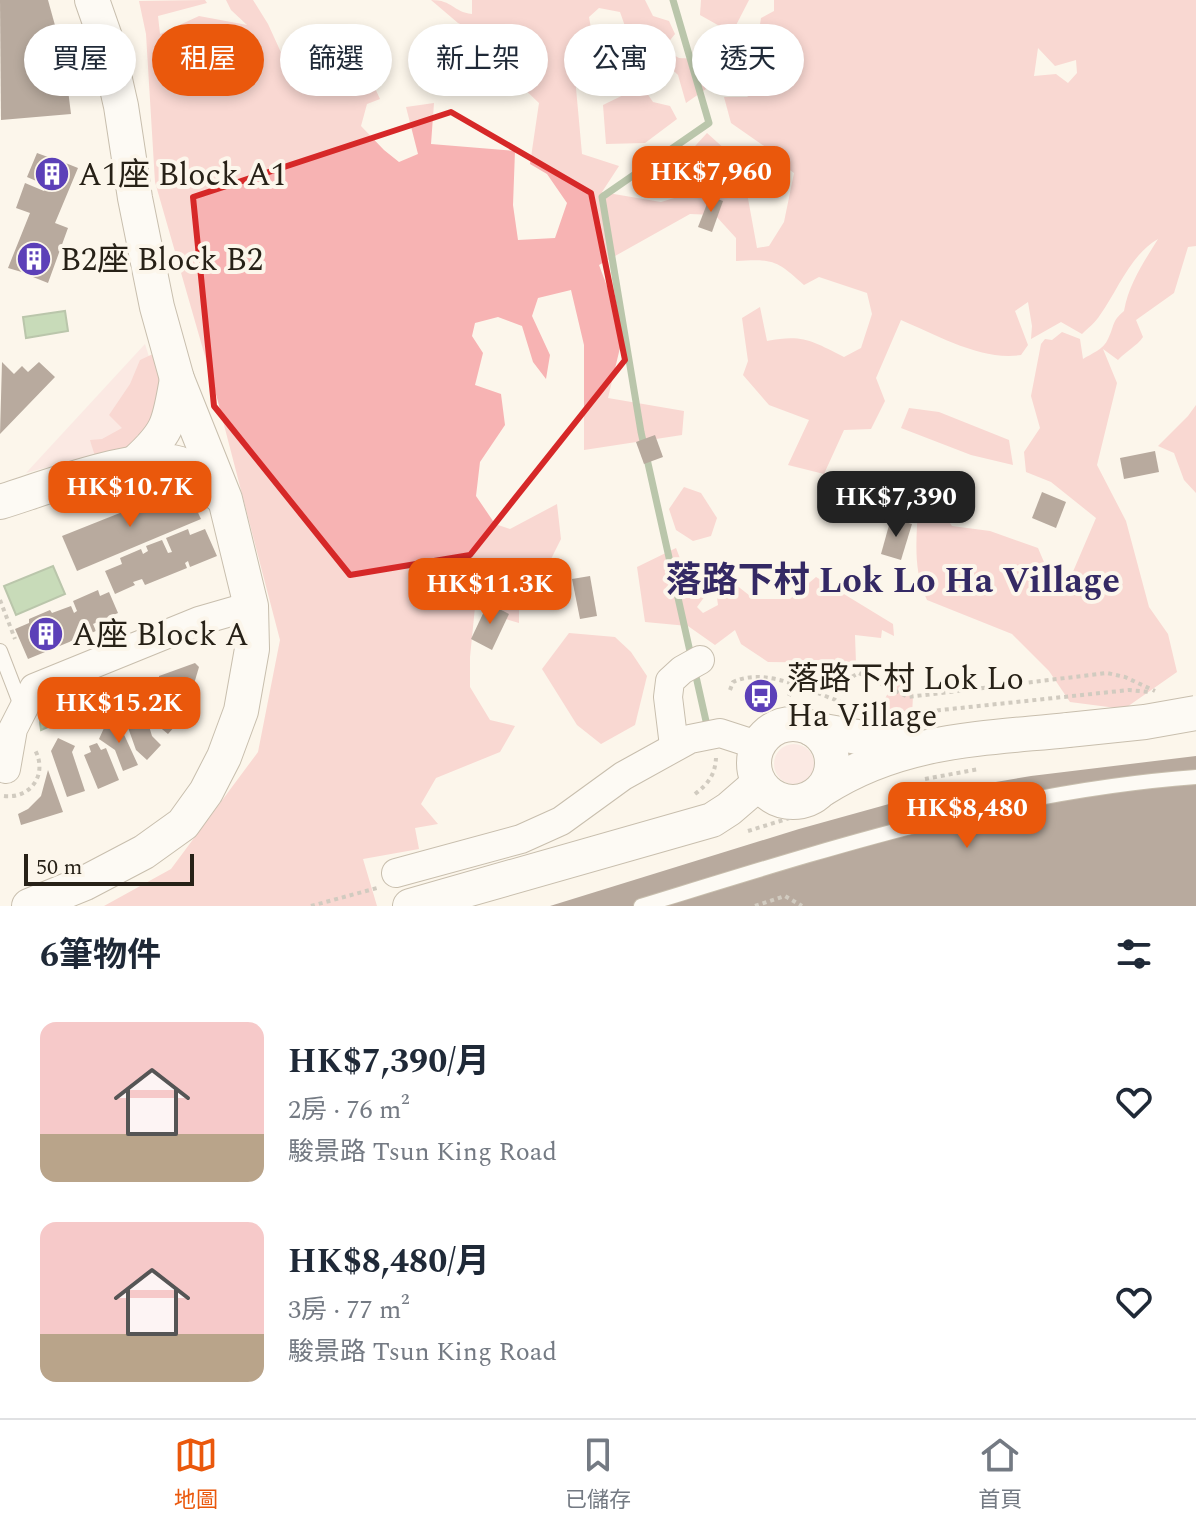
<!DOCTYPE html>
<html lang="zh-TW">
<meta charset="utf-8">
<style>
:root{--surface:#fff;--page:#f2f2f3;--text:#1f2937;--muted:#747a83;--line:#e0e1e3;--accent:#ea580c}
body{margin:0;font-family:Spectral,"Noto Sans TC",serif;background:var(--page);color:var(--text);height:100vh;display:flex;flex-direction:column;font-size:30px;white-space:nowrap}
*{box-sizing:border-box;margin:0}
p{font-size:26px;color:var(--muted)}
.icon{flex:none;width:44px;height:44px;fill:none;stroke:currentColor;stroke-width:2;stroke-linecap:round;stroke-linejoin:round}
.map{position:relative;height:906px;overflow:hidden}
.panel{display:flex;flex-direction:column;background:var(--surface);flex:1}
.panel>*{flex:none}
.banner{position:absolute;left:24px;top:24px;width:1148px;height:72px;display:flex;gap:16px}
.scale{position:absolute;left:24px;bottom:20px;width:170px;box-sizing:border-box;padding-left:8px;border:4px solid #272117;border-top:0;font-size:22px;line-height:28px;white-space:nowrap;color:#272117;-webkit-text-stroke:6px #fcf6eb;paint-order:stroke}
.price{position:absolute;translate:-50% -68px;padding:0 18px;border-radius:16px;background:var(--accent);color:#fff;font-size:26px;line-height:52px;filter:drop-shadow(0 2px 4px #0008)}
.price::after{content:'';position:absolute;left:50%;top:48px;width:24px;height:18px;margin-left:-12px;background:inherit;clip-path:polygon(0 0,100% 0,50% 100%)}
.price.selected{background:#222;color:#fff}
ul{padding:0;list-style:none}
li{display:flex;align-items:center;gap:24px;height:200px;padding:0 40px}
li span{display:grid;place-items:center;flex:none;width:224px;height:160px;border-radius:16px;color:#555}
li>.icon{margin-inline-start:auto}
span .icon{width:96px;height:96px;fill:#fffc;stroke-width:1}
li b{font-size:34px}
h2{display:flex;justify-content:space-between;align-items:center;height:96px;padding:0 40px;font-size:34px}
.chip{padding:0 28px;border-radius:36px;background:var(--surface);box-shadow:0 4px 12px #0003;font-size:28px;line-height:72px}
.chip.selected{background:var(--accent);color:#fff}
.menu{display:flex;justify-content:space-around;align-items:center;height:112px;border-top:2px solid var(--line);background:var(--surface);font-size:22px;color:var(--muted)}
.menu a{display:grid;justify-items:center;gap:4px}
.menu .selected{color:var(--accent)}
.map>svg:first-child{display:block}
.green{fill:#fadada}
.forest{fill:#f7b3b3;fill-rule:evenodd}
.water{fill:#8aba7d;stroke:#6c8c5e;stroke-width:2}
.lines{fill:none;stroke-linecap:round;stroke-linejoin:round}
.stream{stroke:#6c8c5e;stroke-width:7}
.building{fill:#664e41}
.service-casing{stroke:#8a7b63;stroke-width:16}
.minor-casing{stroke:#8a7b63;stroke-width:30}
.tertiary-casing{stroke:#8a7b63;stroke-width:36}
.path{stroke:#9d978c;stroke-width:4;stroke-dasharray:4 4;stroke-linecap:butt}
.service{stroke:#fff;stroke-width:14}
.minor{stroke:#fff;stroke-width:28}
.tertiary{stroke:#fff;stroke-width:34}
.tertiary-bridge-casing{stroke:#8a7b63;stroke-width:36;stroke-linecap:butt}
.tertiary-bridge{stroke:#fff;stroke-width:34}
.marked{fill:none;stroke:#d62828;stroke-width:6;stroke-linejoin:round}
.labels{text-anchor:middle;stroke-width:8;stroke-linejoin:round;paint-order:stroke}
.poi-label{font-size:32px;fill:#272117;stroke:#fcf6eb;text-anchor:start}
.quarter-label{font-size:36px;font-weight:bold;fill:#342964;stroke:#fcf6eb}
</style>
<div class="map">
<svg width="1196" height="906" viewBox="0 0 1196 906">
<rect width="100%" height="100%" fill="#fcf6eb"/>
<g class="green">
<path d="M 145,344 L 159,389 L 141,440 L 120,448 L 26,473 Z"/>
<circle cx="794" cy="764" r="20"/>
</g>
<g class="forest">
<path d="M 205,0 L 207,3 L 158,16 L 160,34 L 199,16 L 247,25 L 231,10 L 226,0 L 253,0 L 268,24 L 289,70 L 317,69 L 336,94 L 373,84 L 380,99 L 367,104 L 361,126 L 384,150 L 399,162 L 418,154 L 406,107 L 434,103 L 431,144 L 515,151 L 513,205 L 518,240 L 555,238 L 567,203 L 547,174 L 530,164 L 539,103 L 518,83 L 507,54 L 517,30 L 499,25 L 469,93 L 455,86 L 476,47 L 480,33 L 458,23 L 431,0 C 453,0 453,12 472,14 L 472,0 L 645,0 L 653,16 L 669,21 L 675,34 L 663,49 L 679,58 L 700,59 L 695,75 L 706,89 L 686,103 L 678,75 L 661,59 L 648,62 L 637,52 L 656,40 L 651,34 L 626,29 L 620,12 L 599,8 L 589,17 L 593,40 L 575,77 L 582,154 L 619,166 L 602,192 L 661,202 L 684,195 L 693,171 L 685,157 L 707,133 L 727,151 L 713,166 L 722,168 L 719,195 L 747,193 L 757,248 L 769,246 L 784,222 L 794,173 L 773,158 L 767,148 L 731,123 L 724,97 L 747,97 L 755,91 L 754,64 L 761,18 L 774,11 L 774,0 L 1196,0 L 1196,246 L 1188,247 L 1174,293 L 1136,320 L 1143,337 C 1137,346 1126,351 1118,360 L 1103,349 L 1117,383 L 1097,465 L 1126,521 L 1149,607 L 1168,634 L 1177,672 L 1124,709 L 1070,702 L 1049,671 L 1012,634 L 927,600 C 912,569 917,537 918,504 L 938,506 L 952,526 L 990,531 L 1038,548 L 1055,588 L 1072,574 L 1096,518 L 1051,482 L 1026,472 L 1024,452 L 1040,428 L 1031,396 L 1041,344 L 1045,339 L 1052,340 L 1062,332 L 1080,339 L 1083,359 C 1091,354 1104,349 1108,339 C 1115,325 1111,322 1124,311 C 1129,283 1144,262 1158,239 C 1130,255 1118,290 1100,315 C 1096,322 1088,328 1082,334 L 1061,322 L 1031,339 L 1032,326 L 1028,302 L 1015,311 L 1028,345 L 1021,355 C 981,361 937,335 901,320 L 876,378 L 885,401 L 871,429 L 844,430 L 824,474 L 788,465 L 809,420 L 769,405 L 743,375 L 748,361 L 742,318 L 760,307 L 767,341 C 803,334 812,341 844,357 L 861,348 L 872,314 L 867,293 L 819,277 L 804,285 C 776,260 774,259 736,261 L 736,238 L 715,215 L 690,214 L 599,265 L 624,331 L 608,398 L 684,411 L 682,435 L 584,450 L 584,345 L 571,290 L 538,298 L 532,316 L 550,355 L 546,379 L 533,362 L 522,326 L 498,317 L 475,323 L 472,336 L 483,353 L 475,385 L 501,394 L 505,425 L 480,462 L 476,496 L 495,524 L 510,529 L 557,504 L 561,539 L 549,563 L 519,600 L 519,623 L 499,617 L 514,589 L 496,585 L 475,607 L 470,657 L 470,687 L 490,720 L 515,726 L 500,752 L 436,778 L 421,804 L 438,824 L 415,828 L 419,849 L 363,859 L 377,906 L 104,906 L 171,869 L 258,752 L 280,640 L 217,398 L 155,182 L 146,34 L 139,1 ZM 1038,48 L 1055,66 L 1076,60 L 1077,73 L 1068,83 L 1056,74 L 1034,76 Z"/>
<path d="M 701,0 L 749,0 L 732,33 L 700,15 Z"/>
<path d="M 642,86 L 653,102 L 670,106 L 677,119 L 645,143 L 606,144 L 603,105 Z"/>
<path d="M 155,353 L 172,441 L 137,435 L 134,454 L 137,482 C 105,477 99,472 90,440 L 102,439 L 122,428 L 109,415 L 130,384 L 140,360 Z"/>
<path d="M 1196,405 L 1196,493 L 1184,480 L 1174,453 L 1158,446 L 1188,416 Z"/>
<path d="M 909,408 L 939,412 L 1009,440 L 1013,465 L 971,455 L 901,428 Z"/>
<path d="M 684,487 L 701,493 L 717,518 L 711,536 L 693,541 L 676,530 L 669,509 Z"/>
<path d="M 676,548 L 689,582 L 705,596 L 697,607 L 703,613 L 718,605 L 716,590 L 731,581 L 754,599 L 790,599 L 816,577 L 893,624 L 894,636 L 882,630 L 881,638 L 855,635 L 856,663 L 768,662 L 741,644 L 735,630 L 715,645 L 688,626 L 645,622 L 637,567 Z"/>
<path d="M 569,633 L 615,637 L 631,652 L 647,676 L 635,725 L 601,744 L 577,725 L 542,669 Z"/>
<path d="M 914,674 L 912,716 L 892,734 L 870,728 L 888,693 L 883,679 Z"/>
</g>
<g class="water">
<path d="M 65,311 L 68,331 L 26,338 L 23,317 Z"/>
<path d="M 53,566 L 65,594 L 16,615 L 4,586 Z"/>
<path d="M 67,694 L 74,699 L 82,712 L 41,730 C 36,711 50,699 67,694 Z"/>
</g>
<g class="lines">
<g class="stream">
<path d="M 673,0 L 709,123 L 602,197 L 641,432 L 691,656"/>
<path d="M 695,672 L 708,730"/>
</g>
</g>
<g class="building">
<path d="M 0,0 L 48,0 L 64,58 L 71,114 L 1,120 Z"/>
<path d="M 37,153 L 56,160 L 53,168 L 59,171 L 63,162 L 78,168 L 55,223 L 68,228 L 48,283 L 33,277 L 37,267 L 29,264 L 25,273 L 8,268 L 30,213 L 16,208 L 25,183 L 44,191 L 48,186 L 27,177 Z"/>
<path d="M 710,196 L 723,201 L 712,232 L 698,227 Z"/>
<path d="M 2,362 L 14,374 L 22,366 L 28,372 L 39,362 L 55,377 L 0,434 Z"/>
<path d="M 655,435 L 663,457 L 644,464 L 636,442 Z"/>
<path d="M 1155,451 L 1159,472 L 1124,479 L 1120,458 Z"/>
<path d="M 1042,492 L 1066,502 L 1056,528 L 1032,518 Z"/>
<path d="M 170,493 L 186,496 L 193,502 L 201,519 L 77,571 L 62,536 Z"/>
<path d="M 891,518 L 912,524 L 901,560 L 881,554 Z"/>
<path d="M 188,529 L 190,535 L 205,529 L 217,556 L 190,567 L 188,561 L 185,563 L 187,568 L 145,585 L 142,579 L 133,582 L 135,585 L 115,594 L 105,571 L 122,564 L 120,558 L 141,549 L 143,554 L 148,551 L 146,546 L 162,540 L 168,553 L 172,552 L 166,538 Z"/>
<path d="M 590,576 L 597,616 L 580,619 L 572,579 Z"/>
<path d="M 98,590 L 100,596 L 109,592 L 118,613 L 93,624 L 96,631 L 28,659 L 15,629 L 29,623 L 29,619 L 50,610 L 52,613 L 71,606 L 74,613 L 77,611 L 73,601 Z"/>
<path d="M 488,603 L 509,614 L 492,650 L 471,639 Z"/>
<path d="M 195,663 L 199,667 L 186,711 L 159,685 L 159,676 Z"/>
<path d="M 155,690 L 183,717 L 168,734 L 146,716 L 152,736 L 161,745 L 147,760 L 136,750 L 125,719 L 132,715 L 137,719 L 146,716 L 148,710 L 137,701 L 144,694 L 148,698 Z"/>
<path d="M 112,721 L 121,728 L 138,765 L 123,771 L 115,750 L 99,739 L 104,728 Z"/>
<path d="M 58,738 L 75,746 L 72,752 L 85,791 L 67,797 L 51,751 Z"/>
<path d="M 97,743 L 101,750 L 106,748 L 119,780 L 98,789 L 84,755 L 91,752 L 89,746 Z"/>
<path d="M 1196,756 L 1196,906 L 550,906 L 799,829 L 925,794 L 1031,776 Z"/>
<path d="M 48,770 L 63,812 L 21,825 L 18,814 L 28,809 L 41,796 Z"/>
</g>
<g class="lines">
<g class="service-casing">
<g id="service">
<path d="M 0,651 L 22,708"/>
<path d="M 641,906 C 824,850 1004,791 1196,777"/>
</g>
</g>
<g class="minor-casing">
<g id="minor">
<path d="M 674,746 L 668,697 L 670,681 L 682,670 L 700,660"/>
<path d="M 6,769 L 13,729 L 34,688 L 199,621 L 251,606"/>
<path d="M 396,873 L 521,839 L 561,821 L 623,776 L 690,739 L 720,733 L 757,745"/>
</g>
</g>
<g class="tertiary-casing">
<g id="tertiary">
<path d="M 137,461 C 170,431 169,422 177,379"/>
<path d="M 0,502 C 40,490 147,448 183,465 C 196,472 210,487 222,497"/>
<circle cx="793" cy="763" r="39"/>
<path d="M 812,729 L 869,739 L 910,743"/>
<path d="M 823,789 C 901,739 980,739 1068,730"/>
<path d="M 29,906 L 85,883 L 144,852 L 183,824 L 206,792 L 224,757 L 241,711 L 252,649 L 251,606 L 225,499 L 177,379 L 157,307 L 135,198 L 121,106 L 106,40 L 92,0"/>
<path d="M 410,906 L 712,820 L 729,809 L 759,783"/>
</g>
</g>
<g class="path">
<path d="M 0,600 L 15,639"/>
<path d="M 730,690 L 733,682 C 769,665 818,696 853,706"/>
<path d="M 789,696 L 794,685 L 821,678 L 846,680 L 859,673 L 908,697 L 1107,673 L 1125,677 L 1155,691"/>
<path d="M 913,713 L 1129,690 L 1150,692"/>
<path d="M 925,779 L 979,769"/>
<path d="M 695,794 C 708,784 715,775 716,758"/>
<path d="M 4,796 C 31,799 48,774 35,750"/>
<path d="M 748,831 L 809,812"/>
<path d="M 311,906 L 377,888"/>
<path d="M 755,906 L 785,896 L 802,906"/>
</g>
<use href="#service" class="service"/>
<use href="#minor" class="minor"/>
<use href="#tertiary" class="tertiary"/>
<g class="tertiary-bridge-casing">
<path id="tertiary-bridge" d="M 1068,730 L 1145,722 L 1196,713"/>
</g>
<use href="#tertiary-bridge" class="tertiary-bridge"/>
</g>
<path d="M0 0H1196V906H0ZM 451,112 L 591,193 L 625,360 L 470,555 L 350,575 L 214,406 L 193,197 Z" fill="#fcf6eb" fill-opacity=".55" fill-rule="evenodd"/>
<path class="marked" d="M 451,112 L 591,193 L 625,360 L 470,555 L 350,575 L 214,406 L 193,197 Z"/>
<defs>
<g id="building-disc" transform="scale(1.8)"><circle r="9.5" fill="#5c40b8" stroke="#fcf6eb"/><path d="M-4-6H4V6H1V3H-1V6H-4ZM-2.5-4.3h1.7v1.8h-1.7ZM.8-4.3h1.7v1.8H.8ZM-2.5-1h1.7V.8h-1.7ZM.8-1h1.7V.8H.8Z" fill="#fff"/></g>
<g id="bus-disc" transform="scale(1.8)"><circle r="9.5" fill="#5c40b8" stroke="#fcf6eb"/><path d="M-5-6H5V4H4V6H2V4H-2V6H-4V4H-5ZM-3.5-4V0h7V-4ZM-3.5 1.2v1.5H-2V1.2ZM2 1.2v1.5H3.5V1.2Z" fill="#fff"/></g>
</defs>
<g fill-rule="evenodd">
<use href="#building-disc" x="52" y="174"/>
<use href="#building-disc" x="34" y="259"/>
<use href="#building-disc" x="46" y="634"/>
<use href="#bus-disc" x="761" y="696"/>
</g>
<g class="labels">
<g class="poi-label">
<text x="78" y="185">A1座 Block A1</text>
<text x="60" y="270">B2座 Block B2</text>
<text x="72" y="645">A座 Block A</text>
<text x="787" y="689">落路下村 Lok Lo<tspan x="787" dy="37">Ha Village</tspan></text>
</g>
<g class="quarter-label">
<text x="893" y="592">落路下村 Lok Lo Ha Village</text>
</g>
</g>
</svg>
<div class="scale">50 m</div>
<b class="price" style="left:711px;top:214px">HK$7,960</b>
<b class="price" style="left:130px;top:529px">HK$10.7K</b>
<b class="price selected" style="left:896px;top:539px">HK$7,390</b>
<b class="price" style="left:490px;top:626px">HK$11.3K</b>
<b class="price" style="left:119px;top:745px">HK$15.2K</b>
<b class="price" style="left:967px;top:850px">HK$8,480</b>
<div class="banner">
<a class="chip">買屋</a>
<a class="chip selected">租屋</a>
<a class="chip">篩選</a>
<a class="chip">新上架</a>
<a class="chip">公寓</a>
<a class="chip">透天</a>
</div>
</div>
<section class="panel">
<h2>6筆物件<svg class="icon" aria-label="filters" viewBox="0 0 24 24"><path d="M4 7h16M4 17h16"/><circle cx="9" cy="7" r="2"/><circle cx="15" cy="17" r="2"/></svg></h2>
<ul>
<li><span style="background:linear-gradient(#f6c9c9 70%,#b9a48a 0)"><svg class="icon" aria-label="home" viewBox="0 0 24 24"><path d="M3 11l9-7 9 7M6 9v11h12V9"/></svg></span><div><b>HK$7,390/月</b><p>2房 · 76 m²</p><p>駿景路 Tsun King Road</p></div><svg class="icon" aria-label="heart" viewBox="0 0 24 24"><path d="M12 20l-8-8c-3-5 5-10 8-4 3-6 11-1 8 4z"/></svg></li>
<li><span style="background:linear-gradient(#f6c9c9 70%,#b9a48a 0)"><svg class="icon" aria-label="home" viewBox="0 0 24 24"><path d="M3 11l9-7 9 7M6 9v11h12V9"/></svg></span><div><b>HK$8,480/月</b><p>3房 · 77 m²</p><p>駿景路 Tsun King Road</p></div><svg class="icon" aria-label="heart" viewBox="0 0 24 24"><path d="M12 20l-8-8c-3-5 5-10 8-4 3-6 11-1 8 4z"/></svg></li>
</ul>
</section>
<nav class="menu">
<a class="selected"><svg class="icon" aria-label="map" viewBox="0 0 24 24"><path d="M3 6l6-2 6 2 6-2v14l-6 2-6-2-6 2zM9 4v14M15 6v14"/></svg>地圖</a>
<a><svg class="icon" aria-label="saved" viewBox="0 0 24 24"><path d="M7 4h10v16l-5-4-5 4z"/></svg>已儲存</a>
<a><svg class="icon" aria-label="home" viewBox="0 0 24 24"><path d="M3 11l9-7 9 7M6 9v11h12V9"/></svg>首頁</a>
</nav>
